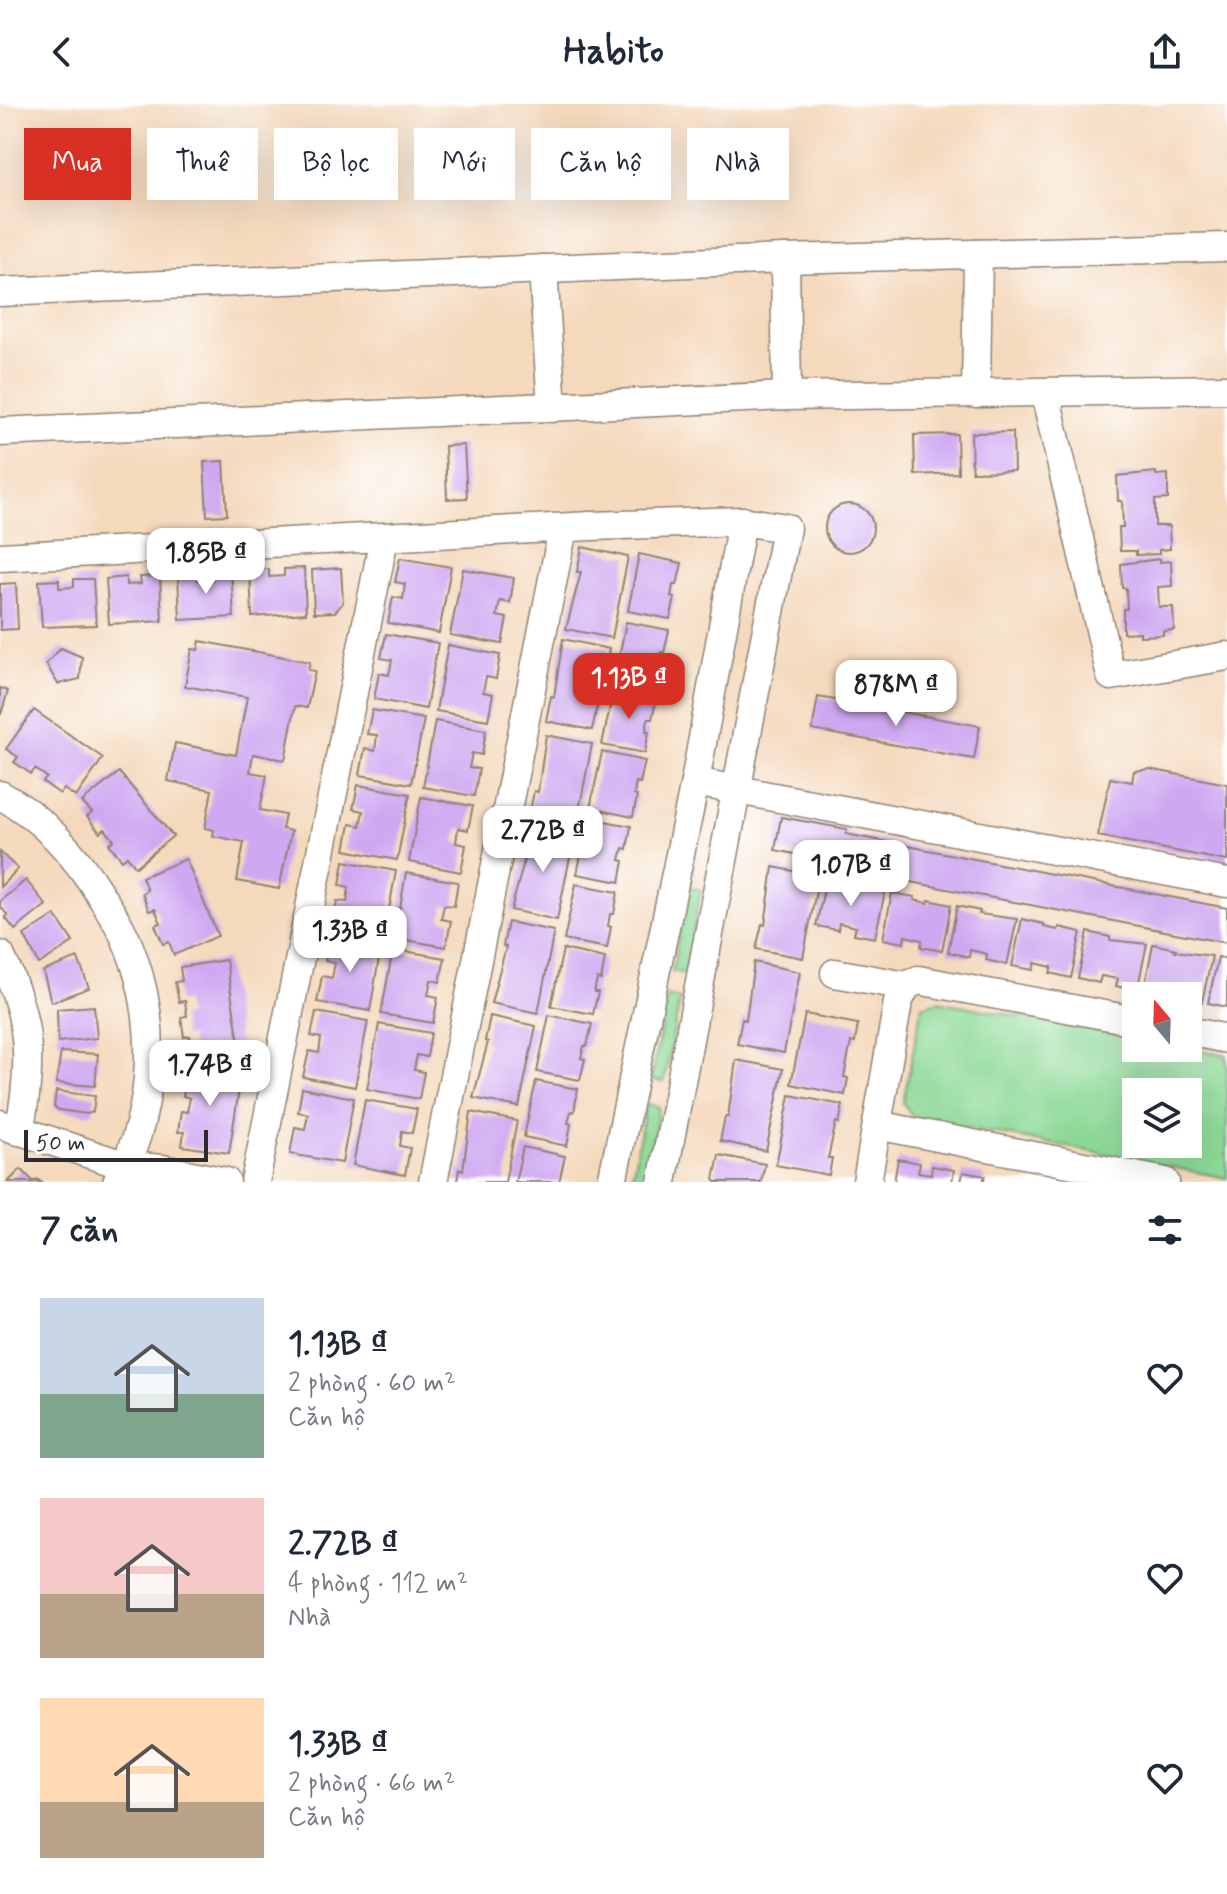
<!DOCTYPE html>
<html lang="vi">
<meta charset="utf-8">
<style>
:root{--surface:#fff;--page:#f6f6f7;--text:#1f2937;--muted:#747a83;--accent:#d93025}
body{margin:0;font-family:Mynerve,sans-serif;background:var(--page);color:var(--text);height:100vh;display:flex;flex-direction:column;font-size:30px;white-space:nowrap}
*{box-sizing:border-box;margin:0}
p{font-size:26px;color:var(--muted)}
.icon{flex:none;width:44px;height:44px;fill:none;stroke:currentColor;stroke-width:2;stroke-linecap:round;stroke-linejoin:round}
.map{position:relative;height:1078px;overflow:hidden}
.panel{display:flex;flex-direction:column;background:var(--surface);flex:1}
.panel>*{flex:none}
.top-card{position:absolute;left:24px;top:24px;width:800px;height:72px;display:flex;gap:16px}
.needle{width:52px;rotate:341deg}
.controls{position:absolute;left:1122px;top:878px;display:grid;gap:16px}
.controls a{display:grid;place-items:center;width:80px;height:80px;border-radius:0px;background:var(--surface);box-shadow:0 8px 32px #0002;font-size:40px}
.scale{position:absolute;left:24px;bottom:20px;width:184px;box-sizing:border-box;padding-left:8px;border:4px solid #2b2b2b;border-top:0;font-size:22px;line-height:28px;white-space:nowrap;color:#2b2b2b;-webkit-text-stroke:6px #fff;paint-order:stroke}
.price{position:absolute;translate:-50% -68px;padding:0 18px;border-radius:16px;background:#fff;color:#222;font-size:26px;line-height:52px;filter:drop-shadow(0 2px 4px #0008)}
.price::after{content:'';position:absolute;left:50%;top:48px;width:24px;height:18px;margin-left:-12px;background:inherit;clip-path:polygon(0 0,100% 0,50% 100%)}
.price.selected{background:var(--accent);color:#fff}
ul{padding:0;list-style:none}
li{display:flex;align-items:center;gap:24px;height:200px;padding:0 40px}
li span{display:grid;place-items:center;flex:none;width:224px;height:160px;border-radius:0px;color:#555}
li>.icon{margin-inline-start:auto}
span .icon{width:96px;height:96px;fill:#fffc;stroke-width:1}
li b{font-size:34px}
h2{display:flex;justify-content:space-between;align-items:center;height:96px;padding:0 40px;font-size:34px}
.pill{padding:0 28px;border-radius:0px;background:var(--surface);box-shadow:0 8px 32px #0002;font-size:28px;line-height:72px}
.pill.selected{background:var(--accent);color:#fff}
header{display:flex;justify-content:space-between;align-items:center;height:104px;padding:0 40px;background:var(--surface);font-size:36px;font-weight:700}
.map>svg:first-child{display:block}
.green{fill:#8cd996;stroke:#5c8260;stroke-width:2;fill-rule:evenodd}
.building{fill:#cea8f1}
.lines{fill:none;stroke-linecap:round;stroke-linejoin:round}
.street-casing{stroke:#908274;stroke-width:31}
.street{stroke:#fff;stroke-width:28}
</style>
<header><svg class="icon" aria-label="back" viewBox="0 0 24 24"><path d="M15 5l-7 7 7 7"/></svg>Habito<svg class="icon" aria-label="share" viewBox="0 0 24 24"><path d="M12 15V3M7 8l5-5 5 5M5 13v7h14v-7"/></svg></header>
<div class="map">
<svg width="1227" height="1078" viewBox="0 0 1227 1078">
<rect width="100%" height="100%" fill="#fff"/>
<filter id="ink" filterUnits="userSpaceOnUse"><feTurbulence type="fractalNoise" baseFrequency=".0125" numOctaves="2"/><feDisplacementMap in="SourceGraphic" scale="16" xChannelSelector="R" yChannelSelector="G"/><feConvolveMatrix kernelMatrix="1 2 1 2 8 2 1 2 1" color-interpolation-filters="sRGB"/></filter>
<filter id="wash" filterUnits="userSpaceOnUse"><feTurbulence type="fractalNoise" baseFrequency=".006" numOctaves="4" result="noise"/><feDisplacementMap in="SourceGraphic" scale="32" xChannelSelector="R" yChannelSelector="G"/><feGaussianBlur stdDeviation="1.8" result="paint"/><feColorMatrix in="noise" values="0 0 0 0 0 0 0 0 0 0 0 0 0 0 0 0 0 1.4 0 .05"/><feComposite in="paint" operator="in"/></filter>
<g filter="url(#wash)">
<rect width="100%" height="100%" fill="#f4d9bc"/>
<g class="green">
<path d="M 689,783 L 701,786 L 685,870 L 672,867 Z"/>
<path d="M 667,892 L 680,895 L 664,978 L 651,976 Z"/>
<path d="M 937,897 L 1136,934 L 1136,944 L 1187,944 L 1227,951 L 1227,1074 L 913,1013 L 903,999 L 922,902 ZM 1188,988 L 1188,1040 L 1136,1040 L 1136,988 Z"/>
<path d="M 646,1000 L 659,1003 L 645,1078 L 631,1078 Z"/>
</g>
<g id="blocks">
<g class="building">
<path d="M 1013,328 L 1014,367 L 972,368 L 971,329 Z"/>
<path d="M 957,330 L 958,369 L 915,371 L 914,331 Z"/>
<path d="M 464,341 L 467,394 L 447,395 L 445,342 Z"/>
<path d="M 224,357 L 227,411 L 207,412 L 204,358 Z"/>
<path d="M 1156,368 L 1156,371 L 1168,370 L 1168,395 L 1155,396 L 1155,422 L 1169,422 L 1170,445 L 1159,446 L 1159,450 L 1136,451 L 1136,447 L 1120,447 L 1119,423 L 1123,423 L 1122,397 L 1118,397 L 1117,372 Z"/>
<circle cx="849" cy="424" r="24"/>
<path d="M 582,443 L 628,453 L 612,534 L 566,525 L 581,468 L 577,468 Z"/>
<path d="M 639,450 L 682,459 L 677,481 L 673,481 L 671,493 L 675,494 L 670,515 L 628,507 Z"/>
<path d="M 400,454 L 451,463 L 439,529 L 388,519 L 393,493 L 403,495 L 405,480 L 395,478 Z"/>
<path d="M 1160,455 L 1160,458 L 1171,457 L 1172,482 L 1158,483 L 1159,503 L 1173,503 L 1174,526 L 1163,527 L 1163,531 L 1140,532 L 1140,528 L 1123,529 L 1123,505 L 1127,505 L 1126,484 L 1122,484 L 1121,460 Z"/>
<path d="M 304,464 L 306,509 L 252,513 L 250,467 L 269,465 L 269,473 L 284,472 L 284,465 Z"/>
<path d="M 341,464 L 343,499 L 335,508 L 314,509 L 312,466 Z"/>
<path d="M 463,465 L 514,474 L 510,499 L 500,497 L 497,512 L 507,514 L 502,540 L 450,531 Z"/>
<path d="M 231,467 L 234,513 L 180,516 L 178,470 L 197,469 L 198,476 L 212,476 L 212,468 Z"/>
<path d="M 160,472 L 162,517 L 109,520 L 106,475 L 126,473 L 126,481 L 141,480 L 140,473 Z"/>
<path d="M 74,475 L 93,475 L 96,521 L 42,523 L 39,477 L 59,476 L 59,484 L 74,483 Z"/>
<path d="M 16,479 L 18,525 L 0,526 L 0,480 Z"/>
<path d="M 626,518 L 669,526 L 664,549 L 661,548 L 658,560 L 662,561 L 657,582 L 615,574 Z"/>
<path d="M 386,530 L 438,539 L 426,605 L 374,595 L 379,569 L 389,571 L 392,556 L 381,554 Z"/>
<path d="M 563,535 L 609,545 L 592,626 L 546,617 L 551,592 L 554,593 Z"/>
<path d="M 200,537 L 310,558 L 308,566 L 315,567 L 307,604 L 295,602 L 285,656 L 253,650 L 250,668 L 267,671 L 260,706 L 285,711 L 282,725 L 291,727 L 279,785 L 237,777 L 244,738 L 213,732 L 214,726 L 205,724 L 212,686 L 168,677 L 175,639 L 236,651 L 247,593 L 185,582 L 192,545 L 198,546 Z"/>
<path d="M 448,541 L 500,551 L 496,575 L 486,573 L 483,588 L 493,590 L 488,616 L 436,607 Z"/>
<path d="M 61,544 L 82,553 L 80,575 L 58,580 L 46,560 Z"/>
<path d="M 0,584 L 8,587 L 1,610 L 0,610 Z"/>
<path d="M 614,584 L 657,593 L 652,615 L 648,615 L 646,627 L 649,627 L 645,649 L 602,641 Z"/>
<path d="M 818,593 L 980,622 L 974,655 L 812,626 Z"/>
<path d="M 34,606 L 103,654 L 76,693 L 64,685 L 60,690 L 43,678 L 47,673 L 35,665 L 31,670 L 14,658 L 18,653 L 6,645 Z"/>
<path d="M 372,606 L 424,615 L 411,680 L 360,671 L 365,644 L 375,647 L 377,631 L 367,630 Z"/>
<path d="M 435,617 L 486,626 L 482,651 L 472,649 L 469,664 L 479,665 L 474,692 L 423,683 Z"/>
<path d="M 546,631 L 592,640 L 576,722 L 529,712 L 534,687 L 538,688 Z"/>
<path d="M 602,648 L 645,657 L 640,679 L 636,678 L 634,691 L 637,692 L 633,713 L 590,704 Z"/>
<path d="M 1149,665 L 1227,680 L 1227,757 L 1098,732 L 1110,674 L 1132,678 L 1134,667 Z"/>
<path d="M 119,668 L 173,732 L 136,763 L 127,752 L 122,756 L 109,740 L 114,736 L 105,725 L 100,729 L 87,713 L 92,709 L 82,698 Z"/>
<path d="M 358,681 L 410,690 L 397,756 L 345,746 L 350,720 L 360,722 L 363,707 L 353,705 Z"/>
<path d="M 421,693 L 473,702 L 468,726 L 458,724 L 456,739 L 466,741 L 461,768 L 409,758 Z"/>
<path d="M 781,713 L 847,725 L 846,730 L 1227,804 L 1227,839 L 828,762 L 829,757 L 775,746 Z"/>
<path d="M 589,714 L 631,722 L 627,745 L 623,744 L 620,756 L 624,757 L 620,778 L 577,770 Z"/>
<path d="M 528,725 L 574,734 L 557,816 L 511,806 L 526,750 L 523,749 Z"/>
<path d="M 0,748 L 18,765 L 0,783 Z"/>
<path d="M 186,755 L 218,832 L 174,851 L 169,838 L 163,840 L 155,821 L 161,819 L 155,805 L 149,807 L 142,789 L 147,786 L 142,773 Z"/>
<path d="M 344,757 L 396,767 L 384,832 L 332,823 L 337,797 L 347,798 L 349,783 L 340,781 Z"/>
<path d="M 773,763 L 819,772 L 803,854 L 756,845 L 762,820 L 765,821 Z"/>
<path d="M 406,769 L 458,778 L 454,802 L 444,801 L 441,815 L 451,817 L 446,843 L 395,834 Z"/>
<path d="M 26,776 L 46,801 L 15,826 L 5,813 L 8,812 L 0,802 L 0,797 Z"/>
<path d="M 826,776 L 848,780 L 848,783 L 862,786 L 863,784 L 885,788 L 875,834 L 854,830 L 856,823 L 839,819 L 838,826 L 816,822 Z"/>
<path d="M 576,780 L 618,788 L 614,810 L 610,810 L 608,822 L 611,823 L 607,844 L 564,836 Z"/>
<path d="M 892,789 L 915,793 L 914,796 L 928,799 L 929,796 L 951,801 L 942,847 L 921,843 L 922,836 L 905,832 L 904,839 L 883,835 Z"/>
<path d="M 957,802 L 980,807 L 979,810 L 1017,815 L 1007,861 L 986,856 L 987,850 L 970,846 L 969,853 L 948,848 Z"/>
<path d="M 55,811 L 73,838 L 39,860 L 24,831 Z"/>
<path d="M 1022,815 L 1044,820 L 1044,823 L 1058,826 L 1059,823 L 1081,828 L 1071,874 L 1050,869 L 1052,863 L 1035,859 L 1033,866 L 1012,862 Z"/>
<path d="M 508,818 L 554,827 L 538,909 L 491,899 L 506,843 L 503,842 Z"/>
<path d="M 1088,828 L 1110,833 L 1110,836 L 1147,840 L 1137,887 L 1116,882 L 1118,875 L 1101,872 L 1099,879 L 1078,874 Z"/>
<path d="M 330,833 L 381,842 L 370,907 L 317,898 L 322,872 L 332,874 L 335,859 L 325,857 Z"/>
<path d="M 1153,840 L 1176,845 L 1175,847 L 1212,852 L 1202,898 L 1182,892 L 1183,887 L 1166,883 L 1165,890 L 1144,886 Z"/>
<path d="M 393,845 L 445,854 L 440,878 L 431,876 L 428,891 L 438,893 L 433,919 L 381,910 Z"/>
<path d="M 563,845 L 605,854 L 601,876 L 597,875 L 594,888 L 598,888 L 593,910 L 551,902 Z"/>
<path d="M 1218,853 L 1227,855 L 1227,903 L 1208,899 Z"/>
<path d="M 78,854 L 89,884 L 51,898 L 43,867 Z"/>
<path d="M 226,856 L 239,939 L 193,946 L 190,932 L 184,933 L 181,913 L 187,912 L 185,897 L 179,898 L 175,878 L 182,877 L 180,863 Z"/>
<path d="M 754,858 L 800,868 L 784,949 L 737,940 L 742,915 L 746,916 Z"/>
<path d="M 94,902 L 97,934 L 58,938 L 57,905 Z"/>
<path d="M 316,908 L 368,917 L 355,983 L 303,973 L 309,947 L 319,949 L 321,934 L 311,932 Z"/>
<path d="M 805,910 L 858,920 L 855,939 L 851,938 L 844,973 L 848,974 L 845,991 L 791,980 Z"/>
<path d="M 549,911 L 592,920 L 587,942 L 584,942 L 581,954 L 585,955 L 580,976 L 537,968 Z"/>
<path d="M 490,912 L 536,922 L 519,1003 L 473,994 L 488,938 L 485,937 Z"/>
<path d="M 379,920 L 431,929 L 427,953 L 417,951 L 414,966 L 424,968 L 419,995 L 367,985 Z"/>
<path d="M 61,948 L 98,950 L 95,982 L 56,979 Z"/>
<path d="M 736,956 L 783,965 L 766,1047 L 720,1037 L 725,1013 L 728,1013 Z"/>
<path d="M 195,959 L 242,967 L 229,1049 L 182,1042 L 184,1028 L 178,1028 L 181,1007 L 187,1008 L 190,994 L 183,992 L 187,972 L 193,973 Z"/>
<path d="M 536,977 L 578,985 L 574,1008 L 571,1007 L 568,1019 L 571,1020 L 567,1042 L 524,1033 Z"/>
<path d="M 302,984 L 354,994 L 342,1059 L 290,1050 L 295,1023 L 305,1025 L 308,1010 L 298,1008 Z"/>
<path d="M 56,987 L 95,992 L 93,1008 L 87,1010 L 59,1006 L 54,1003 Z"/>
<path d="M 790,991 L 843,1001 L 839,1019 L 836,1018 L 828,1054 L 832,1054 L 829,1071 L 776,1061 Z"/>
<path d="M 365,996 L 417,1005 L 412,1029 L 402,1027 L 400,1042 L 410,1044 L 405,1071 L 353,1061 Z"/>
<path d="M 471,1008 L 517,1017 L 505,1078 L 457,1078 L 459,1065 L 463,1066 Z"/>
<path d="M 523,1043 L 565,1052 L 559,1078 L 515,1078 Z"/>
<path d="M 719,1051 L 765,1060 L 761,1078 L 716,1078 L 714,1075 Z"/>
<path d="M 898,1055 L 920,1059 L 918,1068 L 931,1070 L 932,1062 L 954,1066 L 952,1078 L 894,1078 Z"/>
<path d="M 21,1065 L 34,1078 L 37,1075 L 41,1078 L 8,1078 Z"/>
<path d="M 963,1068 L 985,1072 L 983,1078 L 961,1078 Z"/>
</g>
</g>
</g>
<g filter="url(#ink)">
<use href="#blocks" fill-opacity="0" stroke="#908274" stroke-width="2"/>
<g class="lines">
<g class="street-casing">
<g id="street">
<path d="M 785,155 L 787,292"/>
<path d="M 543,165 L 552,304"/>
<path d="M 0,188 L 785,155 L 1227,143"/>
<path d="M 1045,289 L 1111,572 L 1227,552"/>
<path d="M 976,290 L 978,150"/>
<path d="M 0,328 L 787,292 L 1227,285"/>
<path d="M 0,453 L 591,422 L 742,417 L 786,424 L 662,1078"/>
<path d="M 695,678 L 1227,779"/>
<path d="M 0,691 C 41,712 75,750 99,789 C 107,802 117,816 124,831 C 159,909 158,1002 117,1078"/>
<path d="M 0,851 C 31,913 33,960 19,1027"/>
<path d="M 835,869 L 906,882"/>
<path d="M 1188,927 L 1227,935"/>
<path d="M 0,1020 L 126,1062 L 162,1065 L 226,1078"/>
<path d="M 877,1021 L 1165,1078"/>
<path d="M 255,1078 L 384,434"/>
<path d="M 433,1078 L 563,424"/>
<path d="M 612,1078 L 695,678 L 742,417"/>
<path d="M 867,1078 L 898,898 L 906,882 L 918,876 L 1136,917"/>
</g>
</g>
<use href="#street" class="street"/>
</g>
</g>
</svg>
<div class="controls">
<a><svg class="needle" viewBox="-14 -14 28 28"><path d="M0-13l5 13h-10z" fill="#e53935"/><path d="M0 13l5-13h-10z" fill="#747a83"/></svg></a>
<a><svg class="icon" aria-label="layers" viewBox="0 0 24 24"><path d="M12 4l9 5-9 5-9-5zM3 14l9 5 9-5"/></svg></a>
</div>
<div class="scale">50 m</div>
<b class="price" style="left:206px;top:492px">1.85B ₫</b>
<b class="price selected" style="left:629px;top:617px">1.13B ₫</b>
<b class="price" style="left:896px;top:624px">878M ₫</b>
<b class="price" style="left:543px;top:770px">2.72B ₫</b>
<b class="price" style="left:851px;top:804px">1.07B ₫</b>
<b class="price" style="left:350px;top:870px">1.33B ₫</b>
<b class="price" style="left:210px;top:1004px">1.74B ₫</b>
<div class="top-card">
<a class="pill selected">Mua</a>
<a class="pill">Thuê</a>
<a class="pill">Bộ lọc</a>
<a class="pill">Mới</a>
<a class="pill">Căn hộ</a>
<a class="pill">Nhà</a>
</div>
</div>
<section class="panel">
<h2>7 căn<svg class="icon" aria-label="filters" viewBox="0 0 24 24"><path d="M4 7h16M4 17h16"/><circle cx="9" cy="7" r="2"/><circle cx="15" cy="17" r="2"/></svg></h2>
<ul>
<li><span style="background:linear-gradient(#c9d6e8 60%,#7fa58c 0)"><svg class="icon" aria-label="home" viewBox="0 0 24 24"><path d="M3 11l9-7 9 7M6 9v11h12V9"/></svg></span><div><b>1.13B ₫</b><p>2 phòng · 60 m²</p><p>Căn hộ</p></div><svg class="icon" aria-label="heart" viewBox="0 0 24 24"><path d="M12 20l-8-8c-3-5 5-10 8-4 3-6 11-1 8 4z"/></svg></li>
<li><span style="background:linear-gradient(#f6c9c9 60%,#b9a48a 0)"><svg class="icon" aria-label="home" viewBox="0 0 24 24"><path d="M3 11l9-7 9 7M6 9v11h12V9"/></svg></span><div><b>2.72B ₫</b><p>4 phòng · 112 m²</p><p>Nhà</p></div><svg class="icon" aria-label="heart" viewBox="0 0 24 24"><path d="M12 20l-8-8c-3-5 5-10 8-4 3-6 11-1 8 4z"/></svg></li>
<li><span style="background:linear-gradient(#ffd9b3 65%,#b9a48a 0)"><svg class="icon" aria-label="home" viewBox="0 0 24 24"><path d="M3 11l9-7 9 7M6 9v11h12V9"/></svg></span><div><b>1.33B ₫</b><p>2 phòng · 66 m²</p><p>Căn hộ</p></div><svg class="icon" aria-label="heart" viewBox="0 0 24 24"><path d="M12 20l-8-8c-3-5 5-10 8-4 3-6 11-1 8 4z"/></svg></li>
</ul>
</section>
